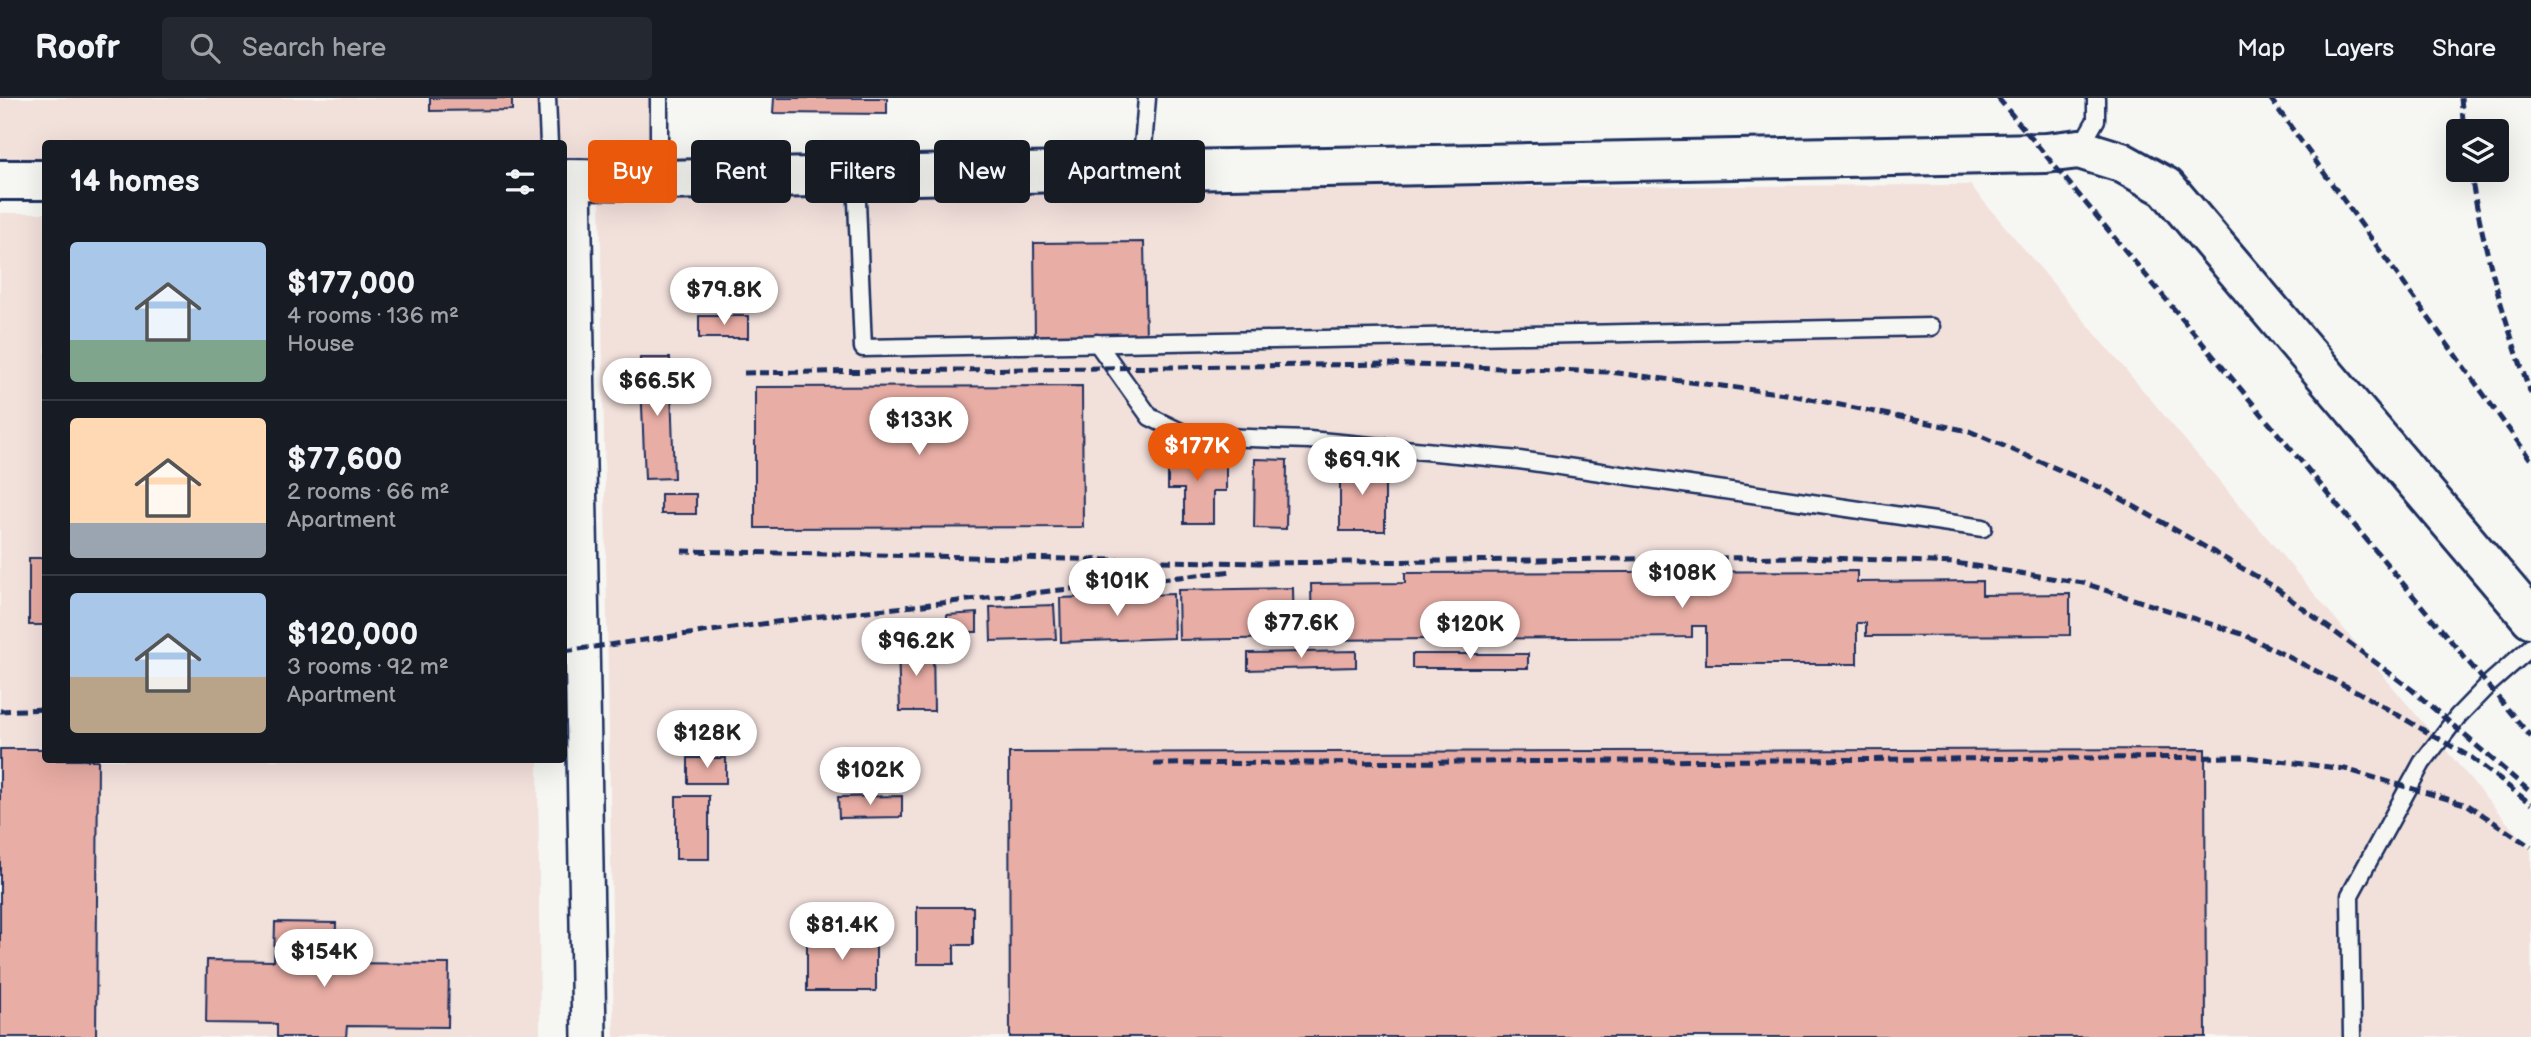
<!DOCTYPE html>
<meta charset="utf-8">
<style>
:root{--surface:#171b24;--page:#242831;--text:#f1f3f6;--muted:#9ea1a6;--line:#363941;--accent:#ea580c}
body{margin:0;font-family:"Balsamiq Sans",sans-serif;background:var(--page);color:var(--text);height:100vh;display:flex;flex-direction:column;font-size:26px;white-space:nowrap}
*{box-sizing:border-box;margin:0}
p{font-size:23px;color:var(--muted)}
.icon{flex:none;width:38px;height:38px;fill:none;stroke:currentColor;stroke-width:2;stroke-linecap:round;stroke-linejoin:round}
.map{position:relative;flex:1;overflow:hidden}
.details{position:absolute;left:42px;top:42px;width:525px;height:623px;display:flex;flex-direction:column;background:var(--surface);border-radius:7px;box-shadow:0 7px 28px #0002}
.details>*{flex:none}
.top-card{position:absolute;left:588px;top:42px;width:665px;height:63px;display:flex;gap:14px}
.tools{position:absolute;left:2446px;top:21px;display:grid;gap:14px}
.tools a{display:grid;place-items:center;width:63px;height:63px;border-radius:7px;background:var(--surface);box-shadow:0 7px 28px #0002;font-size:35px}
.price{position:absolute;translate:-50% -60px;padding:0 16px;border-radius:24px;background:#fff;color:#222;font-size:23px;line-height:46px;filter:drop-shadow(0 2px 4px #0008)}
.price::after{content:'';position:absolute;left:50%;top:42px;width:21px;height:16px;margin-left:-10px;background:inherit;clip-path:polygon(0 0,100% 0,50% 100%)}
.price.on{background:var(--accent);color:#fff}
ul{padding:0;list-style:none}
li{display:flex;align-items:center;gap:21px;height:175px;padding:0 28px}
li+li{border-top:2px solid var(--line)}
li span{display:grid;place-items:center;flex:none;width:196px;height:140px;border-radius:7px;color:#555}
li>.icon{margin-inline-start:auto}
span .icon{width:84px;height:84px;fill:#fffc;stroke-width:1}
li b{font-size:30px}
h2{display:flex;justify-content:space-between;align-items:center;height:84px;padding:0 28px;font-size:30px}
.pill{padding:0 24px;border-radius:7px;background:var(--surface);box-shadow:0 7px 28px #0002;font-size:24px;line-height:63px}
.pill.on{background:var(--accent);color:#fff}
header{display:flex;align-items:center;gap:42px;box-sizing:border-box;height:98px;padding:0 35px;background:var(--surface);border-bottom:2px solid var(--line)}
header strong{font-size:33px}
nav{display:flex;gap:38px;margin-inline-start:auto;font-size:24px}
.search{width:490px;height:63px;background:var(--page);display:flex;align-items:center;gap:18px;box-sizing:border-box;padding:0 24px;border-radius:7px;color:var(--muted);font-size:26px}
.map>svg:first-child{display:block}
.built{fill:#f2e0db}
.building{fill:#e8ada5;stroke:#1b2f5e;stroke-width:2}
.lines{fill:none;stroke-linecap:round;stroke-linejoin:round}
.lane-casing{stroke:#1b2f5e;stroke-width:21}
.street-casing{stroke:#1b2f5e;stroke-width:38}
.secondary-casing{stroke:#1b2f5e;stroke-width:44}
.lane{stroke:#f6f6f2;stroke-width:16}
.street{stroke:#f6f6f2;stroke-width:33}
.secondary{stroke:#f6f6f2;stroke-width:38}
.rail{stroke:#1b2f5e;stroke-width:5;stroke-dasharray:10 5;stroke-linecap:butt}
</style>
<header>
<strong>Roofr</strong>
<div class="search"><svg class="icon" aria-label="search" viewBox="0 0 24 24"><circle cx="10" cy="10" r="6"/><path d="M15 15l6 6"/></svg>Search here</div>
<nav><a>Map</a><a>Layers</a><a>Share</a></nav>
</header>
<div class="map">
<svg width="2531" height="939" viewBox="0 0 2531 939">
<rect width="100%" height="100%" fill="#f6f6f2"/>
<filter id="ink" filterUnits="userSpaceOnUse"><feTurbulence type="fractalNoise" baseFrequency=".0143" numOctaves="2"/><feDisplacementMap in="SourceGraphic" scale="14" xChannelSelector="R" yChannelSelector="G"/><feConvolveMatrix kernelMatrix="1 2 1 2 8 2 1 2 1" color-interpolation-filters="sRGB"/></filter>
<g filter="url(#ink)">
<g class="built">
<path d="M 0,0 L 654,0 L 654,69 L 564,68 L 564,46 L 46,46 L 45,64 L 0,64 Z"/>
<path d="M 1970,87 L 2531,753 L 2531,939 L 614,939 L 600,92 Z"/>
<path d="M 0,115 L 45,115 L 46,662 L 538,662 L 540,939 L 0,939 Z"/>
</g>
<g class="building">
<path d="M 430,0 L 512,0 L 512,12 L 430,13 Z"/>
<path d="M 774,0 L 887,0 L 887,16 L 773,15 Z"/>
<path d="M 1144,144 L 1146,240 L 1035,241 L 1034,145 Z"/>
<rect x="699" y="218" width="49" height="22"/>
<path d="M 640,260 L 670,260 L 674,380 L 645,381 Z"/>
<path d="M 1082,288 L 1083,429 L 755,430 L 755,289 Z"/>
<path d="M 1168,354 L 1226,359 L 1226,393 L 1213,393 L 1213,425 L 1184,425 L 1184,391 L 1168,391 Z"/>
<path d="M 1255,361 L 1287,362 L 1286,431 L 1254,430 Z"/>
<rect x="1340" y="366" width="45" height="67"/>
<rect x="661" y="396" width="35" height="20"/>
<rect x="29" y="460" width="17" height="67"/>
<path d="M 1857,473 L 1857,484 L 1982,483 L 1982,497 L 2070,496 L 2070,537 L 1866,538 L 1866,525 L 1857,525 L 1857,566 L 1706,566 L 1706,528 L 1692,528 L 1692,539 L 1312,542 L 1311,486 L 1405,485 L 1405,475 Z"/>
<path d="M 1293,490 L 1294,540 L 1179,542 L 1178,492 Z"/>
<path d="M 1173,496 L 1174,540 L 1061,544 L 1060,500 Z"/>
<path d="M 1054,507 L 1056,541 L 991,543 L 990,509 Z"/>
<path d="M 977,515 L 977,534 L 947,534 L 947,517 Z"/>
<path d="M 933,547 L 934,613 L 900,613 L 898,548 Z"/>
<path d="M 1356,553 L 1356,569 L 1248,572 L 1248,555 Z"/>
<rect x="1412" y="556" width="116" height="14"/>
<path d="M 0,651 L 46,651 L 46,662 L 98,662 L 96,939 L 0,939 Z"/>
<path d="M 2205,651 L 2206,939 L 1010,939 L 1009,655 Z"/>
<rect x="688" y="660" width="38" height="25"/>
<rect x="676" y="698" width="33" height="63"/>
<path d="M 902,698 L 902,719 L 839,720 L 838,699 Z"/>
<path d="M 917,809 L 973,809 L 973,847 L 954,847 L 954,866 L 917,866 Z"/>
<path d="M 275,824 L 336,825 L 335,865 L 449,866 L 448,929 L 347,928 L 346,939 L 277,939 L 277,926 L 206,925 L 207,862 L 274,863 Z"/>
<rect x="807" y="836" width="69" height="57"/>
</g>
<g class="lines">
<g class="lane-casing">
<g id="lane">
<path d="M 547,0 L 549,46"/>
<path d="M 2079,51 L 2096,22 L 2096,0"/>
<path d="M 1141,73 L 1147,0"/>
<path d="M 856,79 L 863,250 L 1931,229"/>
<path d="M 659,82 L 659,0"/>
<path d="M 1097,245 L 1150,319 L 1189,338 L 1309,342 L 1519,362 L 1983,430"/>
<path d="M 2352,939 L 2350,797 L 2422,665 L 2458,618 L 2489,586 L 2531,549"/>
</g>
</g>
<g class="street-casing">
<path id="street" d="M 574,81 L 589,939"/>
</g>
<g class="secondary-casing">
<g id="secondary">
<path d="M 564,81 L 659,82 L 2046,55 L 2079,51 L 2121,64 L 2166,89 L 2531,520"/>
<path d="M 0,82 L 46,82"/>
</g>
</g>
<use href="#lane" class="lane"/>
<use href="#street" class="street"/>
<use href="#secondary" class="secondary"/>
<g class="rail">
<path d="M 1998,0 L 2531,639"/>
<path d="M 2270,0 L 2531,362"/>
<path d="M 2461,0 L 2464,33"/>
<path d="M 2470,72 C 2483,149 2504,222 2531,296"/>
<path d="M 744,275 L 1386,266 L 1609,274 L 1786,296 L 1969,333 L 2104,391 L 2273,488 L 2411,591 L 2528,692"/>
<path d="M 682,453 L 1258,465 L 1805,459 L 1956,465 L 2083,485 L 2245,537 L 2358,594 L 2472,660 L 2531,706"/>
<path d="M 564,553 L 813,519 L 1234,473"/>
<path d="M 0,613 L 46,611"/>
<path d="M 1154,666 L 2247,659 L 2345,671 L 2468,707 L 2531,749"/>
</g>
</g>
</g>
</svg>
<div class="tools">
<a><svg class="icon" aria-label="layers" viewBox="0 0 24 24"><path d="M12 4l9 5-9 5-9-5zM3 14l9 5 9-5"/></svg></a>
</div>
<b class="price" style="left:724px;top:229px">$79.8K</b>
<b class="price" style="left:657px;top:320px">$66.5K</b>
<b class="price" style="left:919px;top:359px">$133K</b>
<b class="price on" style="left:1197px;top:385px">$177K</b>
<b class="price" style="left:1362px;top:399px">$69.9K</b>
<b class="price" style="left:1682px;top:512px">$108K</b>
<b class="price" style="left:1117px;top:520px">$101K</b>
<b class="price" style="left:1301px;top:562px">$77.6K</b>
<b class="price" style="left:1470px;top:563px">$120K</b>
<b class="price" style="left:916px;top:580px">$96.2K</b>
<b class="price" style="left:707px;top:672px">$128K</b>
<b class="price" style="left:870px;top:709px">$102K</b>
<b class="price" style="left:842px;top:864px">$81.4K</b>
<b class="price" style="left:324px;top:891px">$154K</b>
<div class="top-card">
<a class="pill on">Buy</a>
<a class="pill">Rent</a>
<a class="pill">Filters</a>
<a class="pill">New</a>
<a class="pill">Apartment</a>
</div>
<section class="details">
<h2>14 homes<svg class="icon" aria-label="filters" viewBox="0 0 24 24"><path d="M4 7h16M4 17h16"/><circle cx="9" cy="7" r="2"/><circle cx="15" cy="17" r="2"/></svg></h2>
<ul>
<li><span style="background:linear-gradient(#a9c7e8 70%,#7fa58c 0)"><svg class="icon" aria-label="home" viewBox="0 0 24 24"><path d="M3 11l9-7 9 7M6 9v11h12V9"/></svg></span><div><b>$177,000</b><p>4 rooms · 136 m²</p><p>House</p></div></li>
<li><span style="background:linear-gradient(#ffd9b3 75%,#9aa5b1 0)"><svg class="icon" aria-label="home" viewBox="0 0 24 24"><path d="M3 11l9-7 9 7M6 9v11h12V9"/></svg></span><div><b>$77,600</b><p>2 rooms · 66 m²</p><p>Apartment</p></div></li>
<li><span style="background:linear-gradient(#a9c7e8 60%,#b9a48a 0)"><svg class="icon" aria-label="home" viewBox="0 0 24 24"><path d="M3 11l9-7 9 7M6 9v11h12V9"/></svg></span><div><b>$120,000</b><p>3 rooms · 92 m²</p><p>Apartment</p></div></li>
</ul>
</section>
</div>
